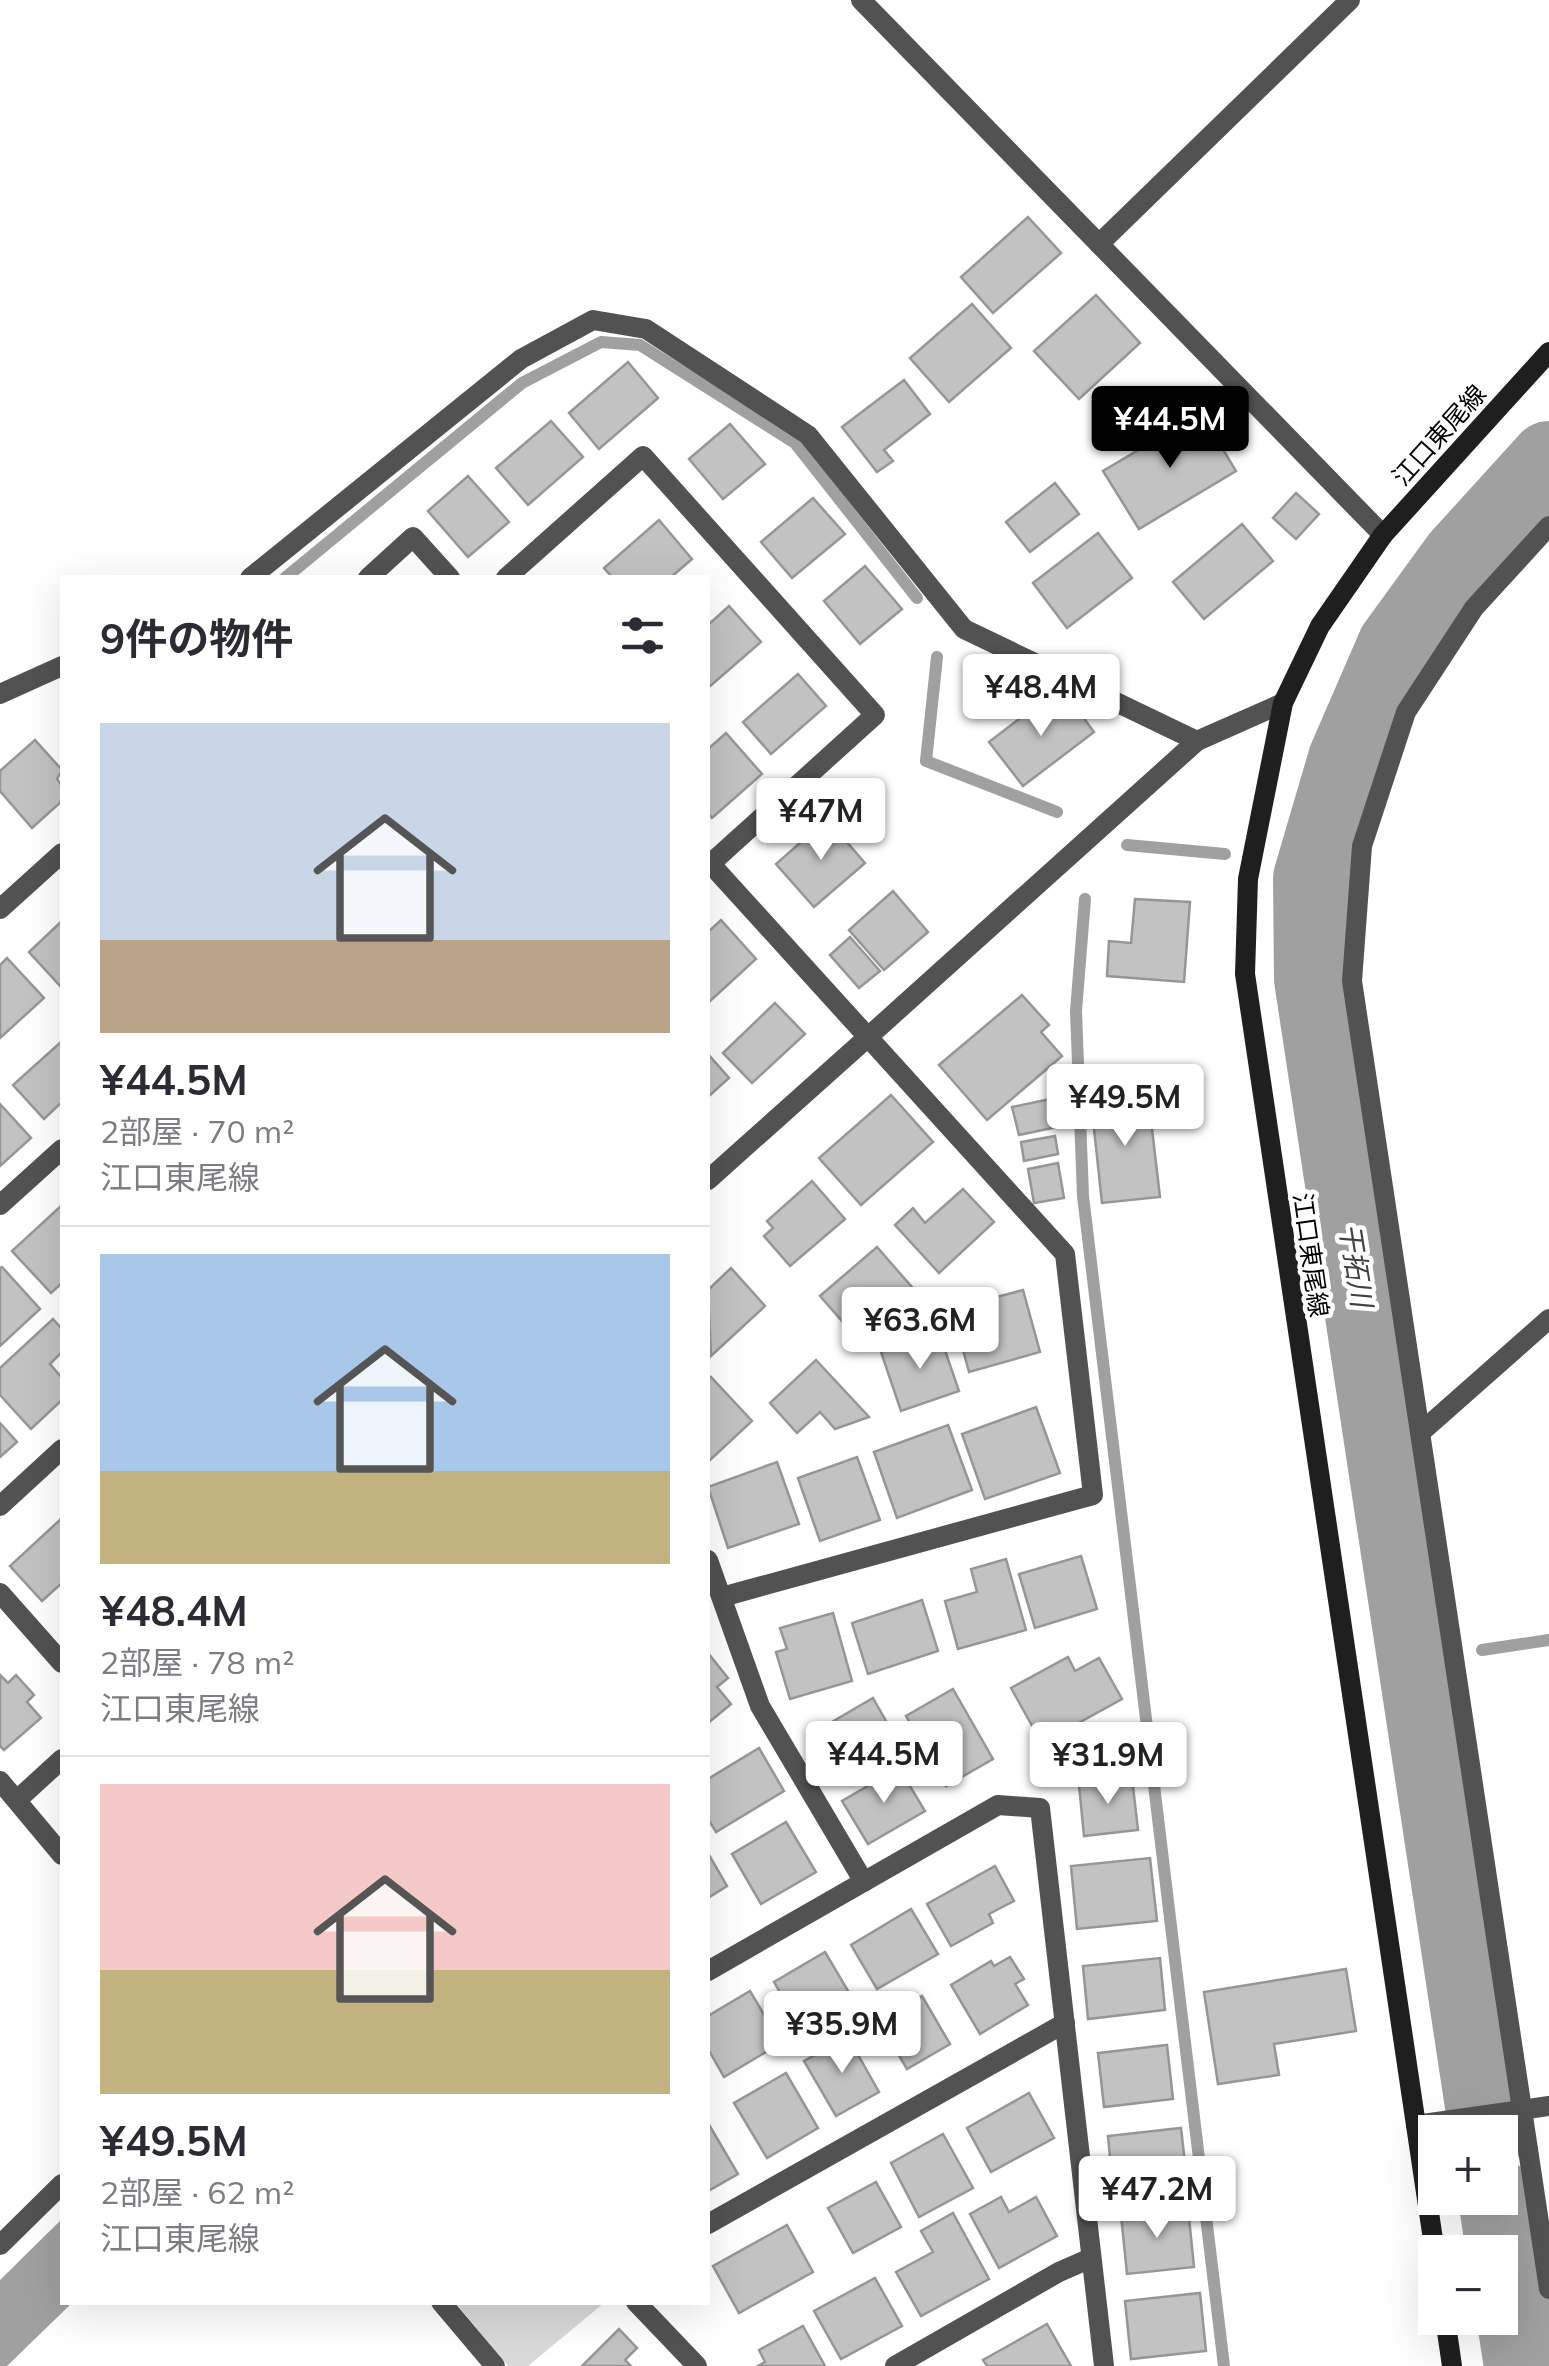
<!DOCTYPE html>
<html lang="ja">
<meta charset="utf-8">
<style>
:root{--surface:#fff;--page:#f2f2f3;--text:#2b2b33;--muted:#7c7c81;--line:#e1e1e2;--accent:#000}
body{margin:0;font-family:Mulish,"Noto Sans JP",sans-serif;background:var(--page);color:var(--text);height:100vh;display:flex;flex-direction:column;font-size:38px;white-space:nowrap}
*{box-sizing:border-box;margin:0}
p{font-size:32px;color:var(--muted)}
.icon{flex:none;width:55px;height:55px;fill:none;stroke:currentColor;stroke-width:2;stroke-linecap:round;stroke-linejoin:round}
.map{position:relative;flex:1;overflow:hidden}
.drawer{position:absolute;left:60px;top:575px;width:650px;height:1730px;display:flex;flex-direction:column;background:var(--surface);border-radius:0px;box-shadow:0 10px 40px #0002}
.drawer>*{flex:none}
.tools{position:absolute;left:1418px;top:2115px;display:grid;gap:20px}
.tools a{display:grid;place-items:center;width:100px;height:100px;border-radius:0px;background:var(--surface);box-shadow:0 10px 40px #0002;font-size:50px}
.price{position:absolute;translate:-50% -85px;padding:0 22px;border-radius:10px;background:#fff;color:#222;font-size:32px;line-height:65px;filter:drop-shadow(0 2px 5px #0008)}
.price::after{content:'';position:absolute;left:50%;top:60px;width:30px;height:22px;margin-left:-15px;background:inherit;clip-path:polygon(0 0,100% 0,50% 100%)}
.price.active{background:var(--accent);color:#fff}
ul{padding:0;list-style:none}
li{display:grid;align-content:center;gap:20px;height:530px;padding:0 40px}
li+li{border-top:2px solid var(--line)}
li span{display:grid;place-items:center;height:310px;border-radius:0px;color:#555}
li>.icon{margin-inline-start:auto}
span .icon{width:180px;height:180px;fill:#fffc;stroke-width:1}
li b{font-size:42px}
h2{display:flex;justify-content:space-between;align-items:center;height:120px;padding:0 40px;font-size:42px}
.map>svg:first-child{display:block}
.green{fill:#d9d9d9}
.water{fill:#a0a0a0}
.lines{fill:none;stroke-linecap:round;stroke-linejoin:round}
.stream{stroke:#a0a0a0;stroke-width:12}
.river{stroke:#a0a0a0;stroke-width:78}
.building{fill:#c2c2c2;stroke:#969696;stroke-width:2.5}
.minor{stroke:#525252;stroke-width:20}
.tertiary{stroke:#525252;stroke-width:20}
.secondary{stroke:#1f1f1f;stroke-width:20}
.labels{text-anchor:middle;stroke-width:9;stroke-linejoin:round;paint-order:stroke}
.street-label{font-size:25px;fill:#000;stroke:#fff}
.water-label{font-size:28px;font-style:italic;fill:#414141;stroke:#fff}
</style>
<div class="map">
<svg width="1549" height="2366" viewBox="0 0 1549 2366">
<rect width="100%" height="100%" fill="#fff"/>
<path class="green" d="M 456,2303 L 604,2303 L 528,2366 L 508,2366 Z"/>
<path class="water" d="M 62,2219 L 62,2302 L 72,2303 L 7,2366 L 0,2366 L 0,2280 Z"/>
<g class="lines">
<g class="stream">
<path d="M 285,578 L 522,383 L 601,342 L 640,345 L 795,443 L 917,598"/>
<path d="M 937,657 L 926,761 L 1057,812"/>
<path d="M 1127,845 L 1225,854"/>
<path d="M 1085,899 L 1076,1011 L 1083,1196 L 1224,2366"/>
<path d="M 1482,1650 L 1549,1640"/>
</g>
<g class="river">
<path d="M 1488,2132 L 1313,979 L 1312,878 L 1347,759 L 1396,646 L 1460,558 L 1549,460"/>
<path d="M 1497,2198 L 1523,2366"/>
</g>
</g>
<g class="building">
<path d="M 1028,217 L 1061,253 L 993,313 L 961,277 Z"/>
<path d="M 1096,295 L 1140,343 L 1079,399 L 1034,351 Z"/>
<path d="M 972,304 L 1011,348 L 949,402 L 910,358 Z"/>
<path d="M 628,362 L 658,398 L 599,449 L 569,413 Z"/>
<path d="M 904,380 L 930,414 L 884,450 L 893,461 L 877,472 L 842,427 Z"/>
<path d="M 1201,413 L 1236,471 L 1139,529 L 1103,471 Z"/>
<path d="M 551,421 L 583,457 L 528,505 L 496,468 Z"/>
<path d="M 730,424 L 765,464 L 723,499 L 689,459 Z"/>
<path d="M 468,476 L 509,522 L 468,557 L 428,511 Z"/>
<path d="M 1055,483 L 1079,514 L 1030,552 L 1006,522 Z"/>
<path d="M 1296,493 L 1319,514 L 1296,539 L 1273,518 Z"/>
<path d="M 813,498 L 845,534 L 792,578 L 761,542 Z"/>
<path d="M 659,520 L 692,559 L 670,578 L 613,578 L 604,568 Z"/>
<path d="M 1242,524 L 1273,561 L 1204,619 L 1173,582 Z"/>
<path d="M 1098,533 L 1132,578 L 1067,628 L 1033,583 Z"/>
<path d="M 865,566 L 902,609 L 860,644 L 824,601 Z"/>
<path d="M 729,606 L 761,642 L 709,687 L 708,625 Z"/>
<path d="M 798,674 L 826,706 L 771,754 L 743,722 Z"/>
<path d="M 1049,696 L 1059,710 L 1071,701 L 1094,732 L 1023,786 L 989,742 Z"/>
<path d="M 726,733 L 762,774 L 712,818 L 708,813 L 708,749 Z"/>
<path d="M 35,740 L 62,770 L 57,779 L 62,786 L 62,801 L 32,828 L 0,791 L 0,771 Z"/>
<path d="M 827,819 L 865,863 L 814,907 L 776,864 Z"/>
<path d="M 893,891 L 928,932 L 884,970 L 849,930 Z"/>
<path d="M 1135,899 L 1190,902 L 1184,982 L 1107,976 L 1109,941 L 1131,943 Z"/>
<path d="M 721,920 L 756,959 L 708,1003 L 708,932 Z"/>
<path d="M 62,921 L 62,988 L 29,952 Z"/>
<path d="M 850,937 L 880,971 L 859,988 L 830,955 Z"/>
<path d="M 7,958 L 44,998 L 0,1038 L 0,965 Z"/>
<path d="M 1022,995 L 1049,1025 L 1041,1032 L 1062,1056 L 987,1120 L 939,1065 Z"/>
<path d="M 775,1003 L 805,1034 L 752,1083 L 723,1053 Z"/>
<path d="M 62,1041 L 62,1102 L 44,1119 L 13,1085 Z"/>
<path d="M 708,1054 L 729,1078 L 708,1097 Z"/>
<path d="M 891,1095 L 933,1142 L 861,1205 L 819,1158 Z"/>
<path d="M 1148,1095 L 1160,1197 L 1102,1203 L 1091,1101 Z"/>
<path d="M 1050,1099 L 1057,1127 L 1019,1135 L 1012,1107 Z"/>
<path d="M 0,1104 L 31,1138 L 0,1166 Z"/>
<path d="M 1055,1136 L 1058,1154 L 1024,1161 L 1021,1142 Z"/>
<path d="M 1058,1163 L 1064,1198 L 1034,1203 L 1028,1169 Z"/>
<path d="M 812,1181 L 845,1219 L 790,1266 L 764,1236 L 773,1228 L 767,1221 Z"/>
<path d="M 963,1189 L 994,1222 L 939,1273 L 895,1225 L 913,1208 L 925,1223 Z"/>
<path d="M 62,1205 L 62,1283 L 51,1293 L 12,1251 Z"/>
<path d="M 877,1247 L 918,1294 L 862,1344 L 820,1296 Z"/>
<path d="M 2,1267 L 40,1309 L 0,1346 L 0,1268 Z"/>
<path d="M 731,1268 L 765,1306 L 711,1356 L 708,1290 Z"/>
<path d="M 1023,1290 L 1040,1352 L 969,1372 L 952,1309 Z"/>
<path d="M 53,1319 L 62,1329 L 62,1352 L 50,1364 L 62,1378 L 62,1400 L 31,1429 L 0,1395 L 0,1368 Z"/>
<path d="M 939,1333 L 959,1391 L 901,1411 L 881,1352 Z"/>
<path d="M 816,1360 L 869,1417 L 835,1429 L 820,1412 L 797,1433 L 770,1403 Z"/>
<path d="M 711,1377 L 752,1421 L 708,1462 L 708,1381 Z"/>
<path d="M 1036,1407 L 1060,1473 L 985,1499 L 962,1434 Z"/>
<path d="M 0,1423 L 17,1442 L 0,1457 Z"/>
<path d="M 948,1425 L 972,1490 L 897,1518 L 874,1452 Z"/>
<path d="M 857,1457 L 880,1520 L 820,1541 L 798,1478 Z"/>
<path d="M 777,1462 L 799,1524 L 728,1548 L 708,1487 Z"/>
<path d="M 62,1518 L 62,1583 L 42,1601 L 10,1566 Z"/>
<path d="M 1081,1556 L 1097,1609 L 1035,1628 L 1019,1574 Z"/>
<path d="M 1006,1559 L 1026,1630 L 958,1649 L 945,1601 L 977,1592 L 971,1569 Z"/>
<path d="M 922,1600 L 938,1651 L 868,1674 L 852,1623 Z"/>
<path d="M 833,1613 L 852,1681 L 790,1699 L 776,1652 L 787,1649 L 780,1628 Z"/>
<path d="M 708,1653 L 728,1678 L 717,1687 L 731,1704 L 708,1723 Z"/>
<path d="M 1068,1657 L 1075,1671 L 1099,1658 L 1122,1699 L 1051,1738 L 1044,1727 L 1035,1731 L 1011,1688 Z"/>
<path d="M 0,1675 L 8,1683 L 16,1675 L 34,1695 L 27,1702 L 41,1718 L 4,1750 L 0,1746 Z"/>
<path d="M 953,1689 L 993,1759 L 946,1786 L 906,1716 Z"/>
<path d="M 873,1698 L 899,1744 L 830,1783 L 810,1746 L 837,1730 L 832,1722 Z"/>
<path d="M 759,1748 L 784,1791 L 716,1832 L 708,1819 L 708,1779 Z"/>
<path d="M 899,1768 L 925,1811 L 868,1844 L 842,1801 Z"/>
<path d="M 1132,1778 L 1138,1830 L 1084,1836 L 1079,1785 Z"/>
<path d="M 786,1822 L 816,1872 L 761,1904 L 732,1854 Z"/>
<path d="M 708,1853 L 727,1886 L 708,1898 Z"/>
<path d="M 1150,1858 L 1157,1921 L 1077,1929 L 1071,1866 Z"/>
<path d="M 995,1866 L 1014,1901 L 989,1914 L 993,1923 L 951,1946 L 927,1904 Z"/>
<path d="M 911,1909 L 938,1954 L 877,1989 L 851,1945 Z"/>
<path d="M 825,1952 L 854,2001 L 802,2031 L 774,1982 Z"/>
<path d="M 1010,1957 L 1024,1979 L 1015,1984 L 1028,2005 L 980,2034 L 951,1985 L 991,1961 L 994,1966 Z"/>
<path d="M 1160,1958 L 1165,2010 L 1088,2019 L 1083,1966 Z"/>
<path d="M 1346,1969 L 1356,2031 L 1274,2044 L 1279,2075 L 1218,2084 L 1204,1992 Z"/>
<path d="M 750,1991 L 781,2043 L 724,2077 L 708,2049 L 708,2016 Z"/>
<path d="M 922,1996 L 950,2044 L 907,2069 L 879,2022 Z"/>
<path d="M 848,2037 L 879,2092 L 836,2116 L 804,2061 Z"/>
<path d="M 1167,2045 L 1173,2099 L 1104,2107 L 1098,2053 Z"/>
<path d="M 786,2073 L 818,2128 L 767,2158 L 734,2103 Z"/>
<path d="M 1029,2093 L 1054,2138 L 991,2172 L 967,2128 Z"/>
<path d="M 708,2123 L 738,2174 L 708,2191 Z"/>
<path d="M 1181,2128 L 1187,2181 L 1113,2189 L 1108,2136 Z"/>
<path d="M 943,2134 L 973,2188 L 919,2217 L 891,2163 Z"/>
<path d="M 876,2182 L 901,2227 L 853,2253 L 828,2208 Z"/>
<path d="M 1001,2197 L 1009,2212 L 1036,2197 L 1057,2236 L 999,2268 L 970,2214 Z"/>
<path d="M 1188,2208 L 1194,2267 L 1127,2274 L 1121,2215 Z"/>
<path d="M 953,2213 L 989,2279 L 921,2316 L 896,2272 L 933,2252 L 921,2231 Z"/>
<path d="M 787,2225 L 813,2272 L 739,2313 L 713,2266 Z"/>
<path d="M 875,2278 L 902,2326 L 841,2359 L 814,2311 Z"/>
<path d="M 1200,2293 L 1206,2351 L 1131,2359 L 1125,2301 Z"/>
<path d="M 1047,2324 L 1071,2366 L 987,2366 L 983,2360 Z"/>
<path d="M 803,2326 L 825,2366 L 758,2366 L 765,2362 L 759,2350 Z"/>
<path d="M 619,2329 L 637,2348 L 625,2360 L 631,2366 L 582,2366 Z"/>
</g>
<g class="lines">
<g class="minor">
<path d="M 861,0 L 1383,535"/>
<path d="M 1099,244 L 1350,0"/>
<path d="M 1549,526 L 1474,608 L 1406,712 L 1362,846 L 1352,981 L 1549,2289"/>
<path d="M 250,578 L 521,359 L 593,320 L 646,329 L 808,435 L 964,629 L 1197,741"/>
<path d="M 368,578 L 413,537 L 450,578"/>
<path d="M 506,578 L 643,456 L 875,715 L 708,866"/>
<path d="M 0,694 L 62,666"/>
<path d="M 708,861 L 1065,1254 L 1093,1495 L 722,1597"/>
<path d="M 0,909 L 62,853"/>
<path d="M 708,1180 L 868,1037"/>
<path d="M 0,1205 L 62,1149"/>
<path d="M 1420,1433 L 1549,1319"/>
<path d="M 0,1506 L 62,1449"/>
<path d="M 708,1560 L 760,1706 L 864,1882"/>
<path d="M 0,1593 L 62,1663"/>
<path d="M 0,1781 L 62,1855"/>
<path d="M 17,1800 L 62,1759"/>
<path d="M 708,1971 L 998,1805 L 1040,1808 L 1104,2366"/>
<path d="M 1416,2125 L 1549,2106"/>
<path d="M 708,2224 L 1065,2023"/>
<path d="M 0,2245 L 62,2184"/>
<path d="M 441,2302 L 495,2366"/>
<path d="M 636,2302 L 697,2366"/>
<path d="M 895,2366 L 1059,2272 L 1091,2258"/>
</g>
<path class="tertiary" d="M 868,1037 L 1197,741 L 1283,703"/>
<g class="secondary">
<path d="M 1435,2253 L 1245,974 L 1248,879 L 1283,703 L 1320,626 L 1383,535 L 1549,352"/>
<path d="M 1445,2318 L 1452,2366"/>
</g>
</g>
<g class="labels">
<g class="street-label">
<text transform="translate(1439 435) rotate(-48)" y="9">江口東尾線</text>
<text transform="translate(1311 1255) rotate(82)" y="9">江口東尾線</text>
</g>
<g class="water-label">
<text transform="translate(1356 1265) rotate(81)" y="10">干拓川</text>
</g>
</g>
</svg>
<div class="tools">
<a>+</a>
<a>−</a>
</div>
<b class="price active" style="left:1170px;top:471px">¥44.5M</b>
<b class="price" style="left:1041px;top:739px">¥48.4M</b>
<b class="price" style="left:821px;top:863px">¥47M</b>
<b class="price" style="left:1125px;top:1149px">¥49.5M</b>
<b class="price" style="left:920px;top:1372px">¥63.6M</b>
<b class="price" style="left:884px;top:1806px">¥44.5M</b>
<b class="price" style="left:1108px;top:1807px">¥31.9M</b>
<b class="price" style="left:842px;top:2076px">¥35.9M</b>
<b class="price" style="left:1157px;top:2241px">¥47.2M</b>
<section class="drawer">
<h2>9件の物件<svg class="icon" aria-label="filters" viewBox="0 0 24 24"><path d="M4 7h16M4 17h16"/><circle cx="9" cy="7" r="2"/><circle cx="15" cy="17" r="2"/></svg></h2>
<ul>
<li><span style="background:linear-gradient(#c9d6e8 70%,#b9a48a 0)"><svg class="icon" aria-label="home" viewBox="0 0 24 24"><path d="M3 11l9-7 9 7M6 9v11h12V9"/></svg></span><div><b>¥44.5M</b><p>2部屋 · 70 m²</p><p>江口東尾線</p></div></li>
<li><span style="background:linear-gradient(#a9c7e8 70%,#c2b280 0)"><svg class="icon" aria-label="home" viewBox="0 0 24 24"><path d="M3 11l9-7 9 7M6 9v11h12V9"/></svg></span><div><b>¥48.4M</b><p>2部屋 · 78 m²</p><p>江口東尾線</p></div></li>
<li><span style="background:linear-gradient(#f6c9c9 60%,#c2b280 0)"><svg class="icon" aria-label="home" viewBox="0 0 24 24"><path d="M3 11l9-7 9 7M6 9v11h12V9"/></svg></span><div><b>¥49.5M</b><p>2部屋 · 62 m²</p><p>江口東尾線</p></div></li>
</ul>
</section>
</div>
